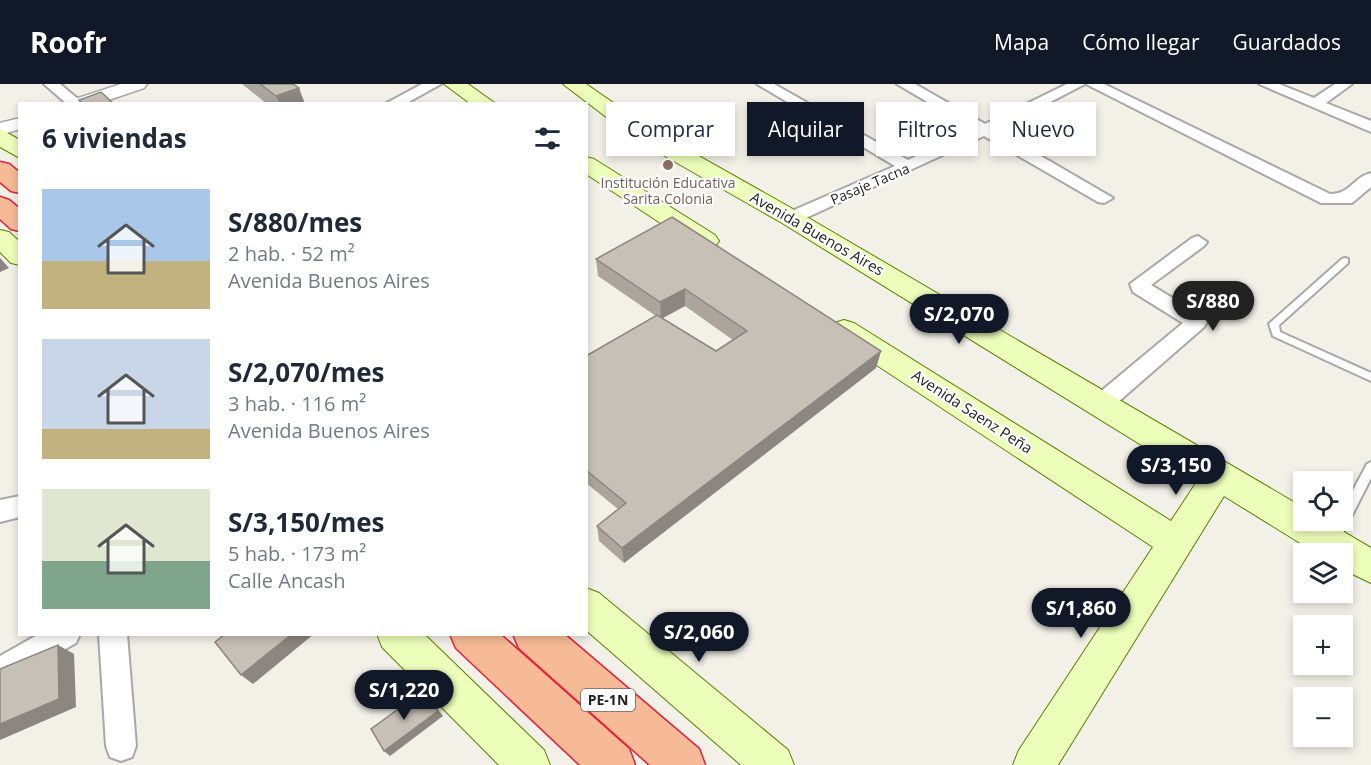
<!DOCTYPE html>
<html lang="es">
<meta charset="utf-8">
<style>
:root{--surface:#fff;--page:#f2f2f3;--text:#1f2937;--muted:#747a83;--accent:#111827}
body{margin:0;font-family:"Open Sans",sans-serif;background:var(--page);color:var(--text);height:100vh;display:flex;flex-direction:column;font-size:22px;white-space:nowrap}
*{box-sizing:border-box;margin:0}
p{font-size:20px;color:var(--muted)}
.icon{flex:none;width:33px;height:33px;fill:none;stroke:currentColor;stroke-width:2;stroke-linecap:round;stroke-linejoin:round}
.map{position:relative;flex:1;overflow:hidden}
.drawer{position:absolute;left:18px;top:18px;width:570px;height:534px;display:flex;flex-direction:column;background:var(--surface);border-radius:0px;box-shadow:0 3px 9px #0003}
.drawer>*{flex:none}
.top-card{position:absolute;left:606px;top:18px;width:570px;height:54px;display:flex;gap:12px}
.buttons{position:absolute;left:1293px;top:387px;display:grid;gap:12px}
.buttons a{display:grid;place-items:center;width:60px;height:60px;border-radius:0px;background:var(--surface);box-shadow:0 3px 9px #0003;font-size:30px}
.price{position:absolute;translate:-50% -51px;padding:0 14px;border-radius:21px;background:var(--accent);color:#fff;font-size:20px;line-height:39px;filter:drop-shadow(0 2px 3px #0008)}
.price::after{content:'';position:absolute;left:50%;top:36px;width:18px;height:14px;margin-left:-9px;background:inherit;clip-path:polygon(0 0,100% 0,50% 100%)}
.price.active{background:#222;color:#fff}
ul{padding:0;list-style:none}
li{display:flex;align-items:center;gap:18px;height:150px;padding:0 24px}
li span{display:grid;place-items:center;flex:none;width:168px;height:120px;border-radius:0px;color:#555}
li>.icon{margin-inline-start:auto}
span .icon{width:72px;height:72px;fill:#fffc;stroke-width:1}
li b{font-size:26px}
h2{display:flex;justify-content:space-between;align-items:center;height:72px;padding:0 24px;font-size:26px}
.chip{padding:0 21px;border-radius:0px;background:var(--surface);box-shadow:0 3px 9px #0003;font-size:21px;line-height:54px}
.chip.active{background:var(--accent);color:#fff}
header{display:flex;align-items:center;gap:36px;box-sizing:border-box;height:84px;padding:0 30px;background:var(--accent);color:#fff}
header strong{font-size:28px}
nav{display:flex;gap:33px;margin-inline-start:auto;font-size:21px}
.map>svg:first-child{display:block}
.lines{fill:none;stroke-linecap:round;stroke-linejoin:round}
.service-casing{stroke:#a8a8a8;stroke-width:4}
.minor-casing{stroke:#a8a8a8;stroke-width:4}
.tertiary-casing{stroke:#a8a8a8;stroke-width:3}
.secondary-casing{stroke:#5a8000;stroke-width:2}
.trunk-casing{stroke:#e4203d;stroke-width:3}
.service{fill:#fff;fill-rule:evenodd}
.minor{fill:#fff;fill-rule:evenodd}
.tertiary{fill:#fff;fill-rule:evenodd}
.secondary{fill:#edfdba;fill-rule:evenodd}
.trunk{fill:#f6ba96;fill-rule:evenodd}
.wall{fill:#aba59d;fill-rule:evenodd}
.shaded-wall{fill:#8b867f}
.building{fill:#c7c0b6;stroke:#8b867f;stroke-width:1.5}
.education-dot{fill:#8d6e63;stroke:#fff;stroke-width:2}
.labels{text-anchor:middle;stroke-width:4.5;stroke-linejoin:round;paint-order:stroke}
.far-education-label{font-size:14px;fill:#785e54;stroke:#fff}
.far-street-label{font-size:14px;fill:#212121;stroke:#fff}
.shield{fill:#fff;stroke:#646464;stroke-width:1.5}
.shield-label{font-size:14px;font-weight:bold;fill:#212121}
.street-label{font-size:15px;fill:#212121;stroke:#fff}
</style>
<header>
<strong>Roofr</strong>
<nav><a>Mapa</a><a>Cómo llegar</a><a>Guardados</a></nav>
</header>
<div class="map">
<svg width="1371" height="681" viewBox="0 0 1371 681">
<rect width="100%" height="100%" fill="#f2f0e7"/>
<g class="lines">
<g class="service-casing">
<g id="service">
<path d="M 1345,174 L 1348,175 L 1348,179 L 1279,241 L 1280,248 L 1371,289 L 1371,297 L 1273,252 L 1269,240 L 1271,238 L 1342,175 Z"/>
<path d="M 1371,378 L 1371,394 L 1337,461 L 1333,462 L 1329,461 L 1327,457 L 1338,436 L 1342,436 L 1342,427 L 1367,380 Z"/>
</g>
</g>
<g class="minor-casing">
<g id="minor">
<path d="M 44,0 L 60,0 L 84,20 L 67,20 Z"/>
<path d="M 422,0 L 441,0 L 405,20 L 385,20 Z"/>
<path d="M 757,0 L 774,0 L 908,76 L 973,45 L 897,0 L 915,0 L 985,40 L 1067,0 L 1085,0 L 996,46 L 1113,114 L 1104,119 L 1098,118 L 984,52 L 797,138 L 785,138 L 782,134 L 785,130 L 895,82 Z"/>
<path d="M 1086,0 L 1104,0 L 1330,110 C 1351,110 1353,93 1371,89 L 1371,103 L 1352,119 L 1321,119 Z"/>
<path d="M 1259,0 L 1279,0 L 1314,14 L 1335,0 L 1352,0 L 1326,19 L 1371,37 L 1371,48 Z"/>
<path d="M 1198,152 L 1207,158 L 1204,162 L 1151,201 L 1204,233 L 1207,238 L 1204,243 L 1110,325 L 1102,327 L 1094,325 L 1091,319 L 1094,313 L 1183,239 L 1133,208 L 1130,200 L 1192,154 Z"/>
<path d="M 20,412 L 20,433 L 0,438 L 0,416 Z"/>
<path d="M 39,550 L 80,550 L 76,559 L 0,602 L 0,572 Z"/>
<path d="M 99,550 L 127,550 L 136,662 L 132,673 L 121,677 L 110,673 L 106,662 Z"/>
</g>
</g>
<g class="tertiary-casing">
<g id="tertiary">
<path d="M 121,0 L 147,0 L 144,4 L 97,20 L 69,20 L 72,16 Z"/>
<path d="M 20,34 L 20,45 L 0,51 L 0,39 Z"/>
</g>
</g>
<g class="secondary-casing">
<g id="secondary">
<path d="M 444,0 L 468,0 L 496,20 L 471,20 Z"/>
<path d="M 563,0 L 586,0 L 651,45 L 800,129 L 1304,424 L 1304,436 L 1324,436 L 1371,464 L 1371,499 L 1342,485 L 1342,470 L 1318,470 L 1224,412 L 1058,681 L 1013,681 L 1019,666 L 1153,463 L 834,253 L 830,246 L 834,239 L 844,236 L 854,239 L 1171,437 L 1198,396 L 782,139 L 635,55 Z"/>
<path d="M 0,45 L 20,56 L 20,74 L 0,63 Z"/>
<path d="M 586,73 L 594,75 L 715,151 L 719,157 L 715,163 L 706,165 L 697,163 L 586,90 Z"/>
<path d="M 0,146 L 9,148 L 20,158 L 20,181 L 11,179 L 0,168 Z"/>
<path d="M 586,504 L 599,509 L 788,666 L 794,681 L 741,681 L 586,546 Z"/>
<path d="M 377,550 L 424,550 L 544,666 L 550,681 L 499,681 L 382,563 Z"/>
</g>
</g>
<g class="trunk-casing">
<g id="trunk">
<path d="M 0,78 L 9,80 L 20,89 L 20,109 L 11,107 L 0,98 Z"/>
<path d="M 0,113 L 9,116 L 20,125 L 20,147 L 11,145 L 0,135 Z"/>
<path d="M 450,550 L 500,550 L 629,665 L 635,681 L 580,681 L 456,564 Z"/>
<path d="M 513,550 L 564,550 L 699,665 L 705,681 L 650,681 L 519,564 Z"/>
</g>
</g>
<use href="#service" class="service"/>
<use href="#minor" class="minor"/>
<use href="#tertiary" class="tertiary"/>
<use href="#secondary" class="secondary"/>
<use href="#trunk" class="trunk"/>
</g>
<g class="wall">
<path d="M 242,0 L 293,0 L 305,20 L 267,20 Z"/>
<path d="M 596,175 L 881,267 L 876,284 L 624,479 L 599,457 L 597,442 L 618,425 L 586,399 L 586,272 L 656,232 L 598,192 ZM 685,222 L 733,256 L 716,267 L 663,234 Z"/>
</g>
<g class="shaded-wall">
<path d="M 299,4 L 305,20 L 280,20 L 276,12 Z"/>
<path d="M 0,174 L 9,184 L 0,188 Z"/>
<path d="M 685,205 L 685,222 L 661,235 L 660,218 Z"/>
<path d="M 881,267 L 876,284 L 624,479 L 622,464 Z"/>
<path d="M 292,550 L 314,550 L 253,600 L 241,591 Z"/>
<path d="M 58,561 L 74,570 L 76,623 L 0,656 L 0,640 Z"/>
<path d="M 423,607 L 443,632 L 390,672 L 384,667 Z"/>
</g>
<g class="building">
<path d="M 260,0 L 293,0 L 299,4 L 276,12 Z"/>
<path d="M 101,8 L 114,20 L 82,20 L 79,16 Z"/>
<path d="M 672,133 L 881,267 L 622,464 L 597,442 L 626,419 L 586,386 L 586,272 L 657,231 L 716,267 L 747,247 L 685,205 L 660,218 L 596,175 Z"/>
<path d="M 225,550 L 292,550 L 241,591 L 215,558 Z"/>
<path d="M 58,561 L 59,615 L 0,640 L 0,585 Z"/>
<path d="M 423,607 L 438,627 L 384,667 L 371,645 Z"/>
</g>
<circle class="education-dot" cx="668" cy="81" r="6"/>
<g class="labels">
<g class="far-education-label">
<text x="668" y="104">Institución Educativa<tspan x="668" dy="16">Sarita Colonia</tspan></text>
</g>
<g class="far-street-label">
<text transform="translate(870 100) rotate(-23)" y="5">Pasaje Tacna</text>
</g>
<rect class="shield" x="581" y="605" width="54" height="22" rx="4.5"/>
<g class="shield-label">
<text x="608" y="621">PE-1N</text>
</g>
<g class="street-label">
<text transform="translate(817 150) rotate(30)" y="5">Avenida Buenos Aires</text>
<text transform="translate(972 328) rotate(33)" y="5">Avenida Saenz Peña</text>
</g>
</g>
</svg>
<div class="buttons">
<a><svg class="icon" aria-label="locate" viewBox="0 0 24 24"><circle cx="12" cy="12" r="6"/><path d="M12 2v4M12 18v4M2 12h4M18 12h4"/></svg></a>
<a><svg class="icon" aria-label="layers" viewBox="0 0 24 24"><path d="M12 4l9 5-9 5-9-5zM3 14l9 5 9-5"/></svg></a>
<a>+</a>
<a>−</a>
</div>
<b class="price active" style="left:1213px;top:248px">S/880</b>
<b class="price" style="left:959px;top:261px">S/2,070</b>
<b class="price" style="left:1176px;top:412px">S/3,150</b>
<b class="price" style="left:1081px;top:555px">S/1,860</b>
<b class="price" style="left:699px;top:579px">S/2,060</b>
<b class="price" style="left:404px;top:637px">S/1,220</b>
<div class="top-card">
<a class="chip">Comprar</a>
<a class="chip active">Alquilar</a>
<a class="chip">Filtros</a>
<a class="chip">Nuevo</a>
</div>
<section class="drawer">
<h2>6 viviendas<svg class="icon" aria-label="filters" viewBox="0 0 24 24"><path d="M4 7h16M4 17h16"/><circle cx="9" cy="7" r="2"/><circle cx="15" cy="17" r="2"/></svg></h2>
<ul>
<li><span style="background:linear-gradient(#a9c7e8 60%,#c2b280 0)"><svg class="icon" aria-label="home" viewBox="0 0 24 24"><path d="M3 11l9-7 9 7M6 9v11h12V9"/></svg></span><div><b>S/880/mes</b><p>2 hab. · 52 m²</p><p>Avenida Buenos Aires</p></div></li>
<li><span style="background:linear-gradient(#c9d6e8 75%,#c2b280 0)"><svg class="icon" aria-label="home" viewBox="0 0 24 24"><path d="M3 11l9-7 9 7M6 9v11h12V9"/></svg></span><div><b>S/2,070/mes</b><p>3 hab. · 116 m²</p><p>Avenida Buenos Aires</p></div></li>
<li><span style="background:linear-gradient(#dfe7d0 60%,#7fa58c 0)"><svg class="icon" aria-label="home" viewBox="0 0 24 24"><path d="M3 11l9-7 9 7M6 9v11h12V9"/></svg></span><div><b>S/3,150/mes</b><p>5 hab. · 173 m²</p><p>Calle Ancash</p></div></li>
</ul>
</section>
</div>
